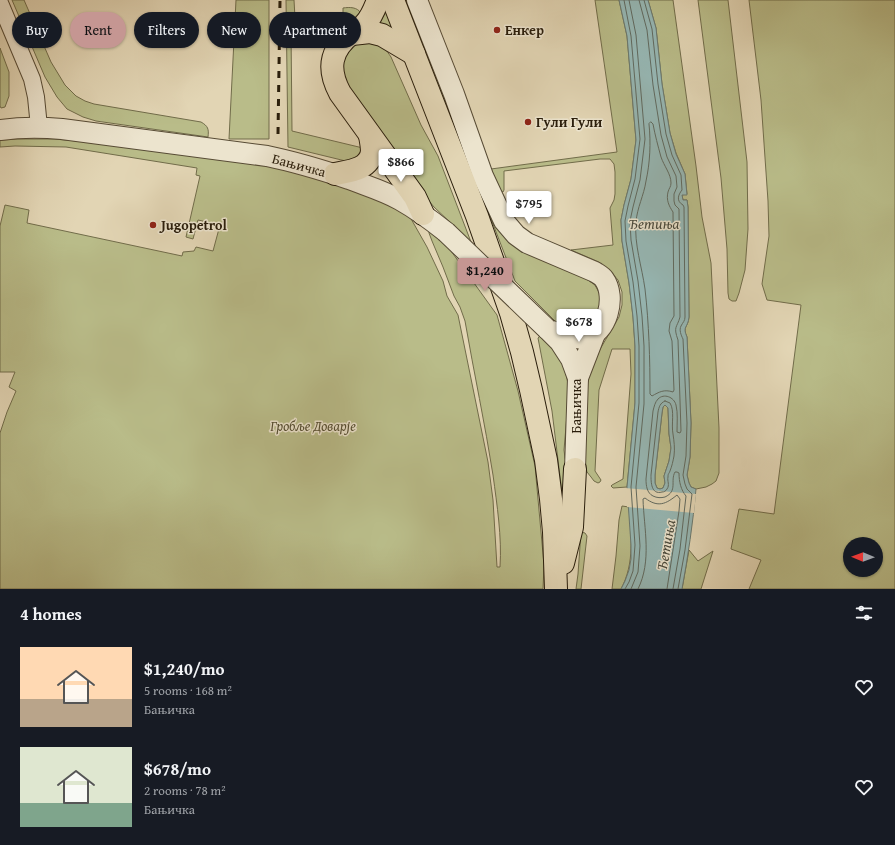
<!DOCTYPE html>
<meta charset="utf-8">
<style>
:root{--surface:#171b24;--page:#242831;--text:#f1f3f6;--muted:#9ea1a6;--accent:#c59692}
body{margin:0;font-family:"Gentium Book Plus",serif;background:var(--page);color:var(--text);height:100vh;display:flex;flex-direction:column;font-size:15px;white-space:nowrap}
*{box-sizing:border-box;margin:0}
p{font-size:13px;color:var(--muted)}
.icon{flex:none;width:22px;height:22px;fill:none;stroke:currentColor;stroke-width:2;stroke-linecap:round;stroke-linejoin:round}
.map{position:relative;height:589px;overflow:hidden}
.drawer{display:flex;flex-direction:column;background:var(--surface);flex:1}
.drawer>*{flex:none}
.hud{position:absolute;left:12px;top:12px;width:400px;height:36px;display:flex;gap:8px}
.needle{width:26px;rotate:271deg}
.fabs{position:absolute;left:843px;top:537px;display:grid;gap:8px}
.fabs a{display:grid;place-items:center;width:40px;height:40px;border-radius:50%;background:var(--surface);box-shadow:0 1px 3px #0004;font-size:20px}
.price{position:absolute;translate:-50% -34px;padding:0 9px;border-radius:4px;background:#fff;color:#222;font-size:13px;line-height:26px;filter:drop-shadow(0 1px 2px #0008)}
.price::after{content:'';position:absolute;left:50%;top:24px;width:12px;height:9px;margin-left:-6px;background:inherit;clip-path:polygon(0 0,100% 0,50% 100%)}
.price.on{background:var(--accent);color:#111}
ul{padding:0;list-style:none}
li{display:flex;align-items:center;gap:12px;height:100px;padding:0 20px}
li span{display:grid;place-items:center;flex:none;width:112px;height:80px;border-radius:0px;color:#555}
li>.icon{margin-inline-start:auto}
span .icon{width:48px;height:48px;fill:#fffc;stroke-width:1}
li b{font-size:17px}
h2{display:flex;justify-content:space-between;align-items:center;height:48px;padding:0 20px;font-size:17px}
.tag{padding:0 14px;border-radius:18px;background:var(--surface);box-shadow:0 1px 3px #0004;font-size:14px;line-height:36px}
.tag.on{background:var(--accent);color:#111}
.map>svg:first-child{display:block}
.green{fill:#b9bc89;stroke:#716c4a;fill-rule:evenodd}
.water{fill:#96b7b4;stroke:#6a7970;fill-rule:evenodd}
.pier{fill:#e2d5b4}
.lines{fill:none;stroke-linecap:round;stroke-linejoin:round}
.shore{stroke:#606a60;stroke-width:1}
.minor-casing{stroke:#574b35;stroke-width:18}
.tertiary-casing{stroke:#574b35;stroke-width:22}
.primary-casing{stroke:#291d0b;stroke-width:24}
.minor{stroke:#ece4ce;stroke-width:16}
.tertiary{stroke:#ece4ce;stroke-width:20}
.primary{stroke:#e2d5b4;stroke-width:22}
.rail{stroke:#291d0b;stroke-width:3;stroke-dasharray:7 7;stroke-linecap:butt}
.tertiary-bridge-casing{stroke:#574b35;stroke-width:22;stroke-linecap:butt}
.tertiary-bridge{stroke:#ece4ce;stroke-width:20}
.poi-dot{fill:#8f2418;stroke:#ece4ce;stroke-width:1.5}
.labels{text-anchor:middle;stroke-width:3;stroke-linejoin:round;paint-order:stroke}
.poi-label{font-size:14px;font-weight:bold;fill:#291d0b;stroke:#ece4ce;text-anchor:start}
.street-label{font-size:14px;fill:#291d0b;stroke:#ece4ce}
.park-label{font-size:14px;font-style:italic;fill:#544d31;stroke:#ece4ce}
.water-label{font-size:15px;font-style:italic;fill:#4a4b3e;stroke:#ece4ce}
</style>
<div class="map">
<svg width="895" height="589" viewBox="0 0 895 589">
<rect width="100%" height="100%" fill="#e2d5b4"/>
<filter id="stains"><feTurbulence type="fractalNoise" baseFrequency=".005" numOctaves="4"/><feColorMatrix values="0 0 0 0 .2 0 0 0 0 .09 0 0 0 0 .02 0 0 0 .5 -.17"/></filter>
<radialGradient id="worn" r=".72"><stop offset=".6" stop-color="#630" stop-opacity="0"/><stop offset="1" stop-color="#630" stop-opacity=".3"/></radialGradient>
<g class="green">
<path d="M 12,0 L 24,0 L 51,62 L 65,85 L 76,96 L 85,101 L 94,104 L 201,122 C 208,126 209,129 208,137 L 96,121 L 83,117 L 67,109 L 57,97 L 45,77 Z"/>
<path d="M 236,0 L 269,0 L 269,139 L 229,139 Z"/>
<path d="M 286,0 L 294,0 L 295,18 L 343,13 L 343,8 C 350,7 357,7 361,13 C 355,20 349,24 341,28 L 291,30 L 292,131 L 363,148 L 358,164 L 288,147 Z"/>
<path d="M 404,0 L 409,0 L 493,224 L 514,245 L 580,275 L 594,284 L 596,287 L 601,296 L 600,310 L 589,328 L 574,330 L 556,322 L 515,281 L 493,224 L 452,125 Z"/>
<path d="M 595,0 L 619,0 L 627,36 L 636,140 L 631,179 L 624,205 L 621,220 L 622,241 L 629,283 L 633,317 L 635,346 L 635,403 L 627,487 L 613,488 L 611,486 L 612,485 L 623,479 L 631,374 L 630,349 L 612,349 L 599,390 L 595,471 L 601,480 L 600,482 L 598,483 L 594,481 L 591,477 L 587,472 L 584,460 L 585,388 L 596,356 L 619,317 L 622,305 L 622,292 L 618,280 L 611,272 L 599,262 L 571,250 L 613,245 L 610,208 L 614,200 L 615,194 L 615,172 L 614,164 L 610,159 L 600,159 L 504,171 L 504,190 L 503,192 L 501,191 L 491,169 L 617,152 Z"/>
<path d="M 648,0 L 673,0 L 696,166 L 702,217 L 711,263 L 719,428 L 719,473 L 716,481 L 712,484 L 706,487 L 696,489 L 691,487 L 689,483 L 687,475 L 690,457 L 691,423 L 687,337 C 682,326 688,328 689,317 L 688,207 L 687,200 L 683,200 L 682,195 L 687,194 L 685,174 L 676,153 L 670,133 L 662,84 L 656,28 Z"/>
<path d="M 698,0 L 728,0 L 747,162 L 748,229 L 745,270 L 739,293 L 736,301 L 732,301 L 729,299 L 728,293 L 727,249 L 721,178 Z"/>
<path d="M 749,0 L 895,0 L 895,589 L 749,589 L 761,560 L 731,549 L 739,509 L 774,514 L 801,305 L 767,300 L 762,284 L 769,236 L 768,201 L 761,100 ZM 850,544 L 876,544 L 876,570 L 850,570 Z"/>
<path d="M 383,5 L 394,31 L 380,25 L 378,20 Z"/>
<path d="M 361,40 C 376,44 382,43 391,57 L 421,125 L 438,156 L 471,242 L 434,207 L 411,179 L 349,93 L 341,65 L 349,47 Z"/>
<path d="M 0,48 L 9,72 L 9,96 L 5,107 L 1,108 L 0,106 Z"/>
<path d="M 17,139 L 54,139 L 88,142 L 287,168 L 379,199 L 410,217 L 427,247 L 443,281 L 447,296 L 458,315 L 488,462 L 493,500 L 497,567 L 500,567 C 502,537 497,505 493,475 C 485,424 474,373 465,321 L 460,307 L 454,296 L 443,267 L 432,241 L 429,233 L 429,231 L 446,244 L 497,315 L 518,391 L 535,466 L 544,565 L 543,589 L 0,589 L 0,433 L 7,412 L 16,391 L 9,387 L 15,372 L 0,372 L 0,226 L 5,205 L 29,210 L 27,223 L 182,256 L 183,252 L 194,251 L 196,247 L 213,251 L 220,225 L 198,220 L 193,239 L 186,237 L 200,176 L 196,175 L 197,168 L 66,147 L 15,146 L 0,147 L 0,140 Z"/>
<path d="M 540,336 C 545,340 550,344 554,349 C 564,362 567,376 569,391 L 564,450 L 565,458 L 568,466 L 565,517 L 552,411 L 538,338 Z"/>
<path d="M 665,405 L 668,408 L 669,434 L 671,448 L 669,461 L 664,476 L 665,483 L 663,488 L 660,489 L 657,488 L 655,483 L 655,475 L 662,413 L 663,407 Z"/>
<path d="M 622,506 L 629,507 C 631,535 635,563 621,589 L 612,589 L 616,556 L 619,520 Z"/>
<path d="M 581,532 L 585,533 L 587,536 L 581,589 L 576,589 L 578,574 Z"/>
<path d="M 689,550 L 698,561 L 713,551 L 701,589 L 682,589 Z"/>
</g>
<path class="water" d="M 619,0 L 648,0 L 656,28 L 662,84 L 670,133 L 676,154 L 685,174 L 687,195 L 682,195 L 683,200 L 687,200 L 688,207 L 689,317 C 688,328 682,326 687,337 L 691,423 L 690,457 L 687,475 L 689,483 L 691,487 L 696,489 C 693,523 688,556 682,589 L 621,589 L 625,581 L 629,570 L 631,559 L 631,545 L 627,487 L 635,403 L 635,346 L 633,317 L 629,283 L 622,241 L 621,220 L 624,205 L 631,179 L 636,140 L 627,36 ZM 665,405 L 668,408 L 669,434 L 671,448 L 669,461 L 664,476 L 665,483 L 663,488 L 660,489 L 657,488 L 655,483 L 655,475 L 662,413 L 663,407 Z"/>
<path class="pier" d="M 625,488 L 696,494 L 694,513 L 627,507 Z"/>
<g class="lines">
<g class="shore">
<path d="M 624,0 L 631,36 L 640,139 L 635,179 L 628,206 L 625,221 L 626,241 L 633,282 L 637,316 L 639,346 L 639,403 L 631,487 L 635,545 L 633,571 L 629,582 L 625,589"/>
<path d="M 629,0 L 636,35 L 645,139 L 640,180 L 633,207 L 630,221 L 631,240 L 638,281 L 642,316 L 644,346 L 644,404 L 636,487 L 640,546 L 638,572 L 631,589"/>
<path d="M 639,0 L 647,30 L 653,85 L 661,135 L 667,157 L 676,176 L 677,187 L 674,194 L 674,201 L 675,205 L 679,209 L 680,317 C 677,328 673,326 678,340 L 681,431 L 680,433 L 677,432 C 677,423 678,413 676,405 C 674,397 664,393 658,399 C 655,402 654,407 653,411 L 646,479 C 646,486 647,493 653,496 C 657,498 661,498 665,497 C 678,491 670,481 675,472 L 677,472 L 679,473 C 679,482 681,490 686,496 L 680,549 L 673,589"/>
<path d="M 644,0 L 652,29 L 658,84 L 666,134 L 672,155 L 681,175 L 682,190 C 678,195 676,201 683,205 L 684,207 L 685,317 C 685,321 683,322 681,326 C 679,330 681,335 683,339 L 687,423 L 686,456 L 683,475 L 685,484 L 687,489 L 692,494 L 685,550 L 678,589"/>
<path d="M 651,122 L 653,124 C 655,135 658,146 661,157 C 664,166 671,174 671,183 C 671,187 669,188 668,192 C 666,200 669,206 673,212 L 674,316 L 670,323 L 669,331 L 672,341 L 674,390 L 673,392 C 664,389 659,392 652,396 L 650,394 C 650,359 649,324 645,289 C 642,267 634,244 636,222 C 637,208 644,195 646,181 C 650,163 651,143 649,124 Z"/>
<path d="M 665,401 L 670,403 C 675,411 671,424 673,434 C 674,441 675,448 674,456 C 673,461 672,466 670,471 C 669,474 668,473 668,477 C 667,481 670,485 667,489 C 666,491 664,492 662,492 C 651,495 651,482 651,475 L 658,412 C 659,407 660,403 665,401 Z"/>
<path d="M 638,589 C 652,561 644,529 643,499 L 645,498 C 658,508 666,504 677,495 L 680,499 L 679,511 L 667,589"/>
</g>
<g class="minor-casing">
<path id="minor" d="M 0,3 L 32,79 L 36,97 L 39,127"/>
</g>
<g class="tertiary-casing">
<g id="tertiary">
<path d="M 417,0 L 454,94 L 483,176 L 504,221 L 516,235 L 527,243 L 595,272 C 598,274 602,276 604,279 C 617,297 607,334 585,338 C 571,340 559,334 547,329"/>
<path d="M 0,130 C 21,127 41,127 62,129 L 267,156 C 296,162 322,170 349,179 C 367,186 384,191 400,200 C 416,209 431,220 446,232"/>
<path d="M 548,330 L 560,342 L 571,359 L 578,378 L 575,469"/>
<path d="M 578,378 L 595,334"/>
</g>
</g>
<g class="primary-casing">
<g id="primary">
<path d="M 378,0 C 375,8 371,18 365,24 C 362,28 356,30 352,33 C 330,50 327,69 340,93 L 415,197 L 423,214"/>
<path d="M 393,0 L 477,216 L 511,313 L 522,352 L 531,390 L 546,460 L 551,499 L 554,532 L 556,589"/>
<path d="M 352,34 L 370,32 L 382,35 L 414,54"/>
<path d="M 335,174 C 349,171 369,170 372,152 C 372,147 371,141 370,136"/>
<path d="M 563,563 L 572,527 L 575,469"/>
</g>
</g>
<use href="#minor" class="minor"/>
<use href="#tertiary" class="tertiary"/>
<use href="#primary" class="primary"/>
<path class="rail" d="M 278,134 L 280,0"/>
<g class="tertiary-bridge-casing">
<path id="tertiary-bridge" d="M 446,232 L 547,329"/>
</g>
<use href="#tertiary-bridge" class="tertiary-bridge"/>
</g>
<g class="poi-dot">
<circle cx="497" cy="30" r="4"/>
<circle cx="528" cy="122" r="4"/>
<circle cx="153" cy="225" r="4"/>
</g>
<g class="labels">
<g class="poi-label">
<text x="505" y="35">Енкер</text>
<text x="536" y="127">Гули Гули</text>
<text x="161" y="230">Jugopetrol</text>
</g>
<g class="street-label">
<text transform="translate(299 165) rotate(15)" y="5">Бањичка</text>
<text transform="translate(576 406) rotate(-90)" y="5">Бањичка</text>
</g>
<g class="park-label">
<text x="313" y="431">Гробље Доварје</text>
</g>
<g class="water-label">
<text x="654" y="229">Ђетиња</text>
<text transform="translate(666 545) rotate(-80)" y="5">Ђетиња</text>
</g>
</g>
<rect width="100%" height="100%" filter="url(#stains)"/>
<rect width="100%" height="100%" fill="url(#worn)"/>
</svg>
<div class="fabs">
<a><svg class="needle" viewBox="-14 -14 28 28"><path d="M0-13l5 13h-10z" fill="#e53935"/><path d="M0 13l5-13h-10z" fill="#9ea1a6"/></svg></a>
</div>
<b class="price" style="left:401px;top:183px">$866</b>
<b class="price" style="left:529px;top:225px">$795</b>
<b class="price on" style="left:485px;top:292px">$1,240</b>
<b class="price" style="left:579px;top:343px">$678</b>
<div class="hud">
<a class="tag">Buy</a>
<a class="tag on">Rent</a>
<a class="tag">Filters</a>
<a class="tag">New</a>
<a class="tag">Apartment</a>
</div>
</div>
<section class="drawer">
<h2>4 homes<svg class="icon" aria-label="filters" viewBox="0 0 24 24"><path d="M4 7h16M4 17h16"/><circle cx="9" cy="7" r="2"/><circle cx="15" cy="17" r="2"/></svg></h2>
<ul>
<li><span style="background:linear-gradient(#ffd9b3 65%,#b9a48a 0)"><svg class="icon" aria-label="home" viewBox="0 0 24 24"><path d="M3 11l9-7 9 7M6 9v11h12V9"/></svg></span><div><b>$1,240/mo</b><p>5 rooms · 168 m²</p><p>Бањичка</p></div><svg class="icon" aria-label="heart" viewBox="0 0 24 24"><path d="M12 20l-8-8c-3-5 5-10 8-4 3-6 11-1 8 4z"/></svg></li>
<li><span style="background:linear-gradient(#dfe7d0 70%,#7fa58c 0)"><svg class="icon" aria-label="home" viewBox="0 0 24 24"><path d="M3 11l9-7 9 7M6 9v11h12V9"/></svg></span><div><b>$678/mo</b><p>2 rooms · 78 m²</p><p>Бањичка</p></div><svg class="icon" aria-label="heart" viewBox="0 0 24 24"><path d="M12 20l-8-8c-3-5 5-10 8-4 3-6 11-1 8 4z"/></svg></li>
</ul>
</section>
